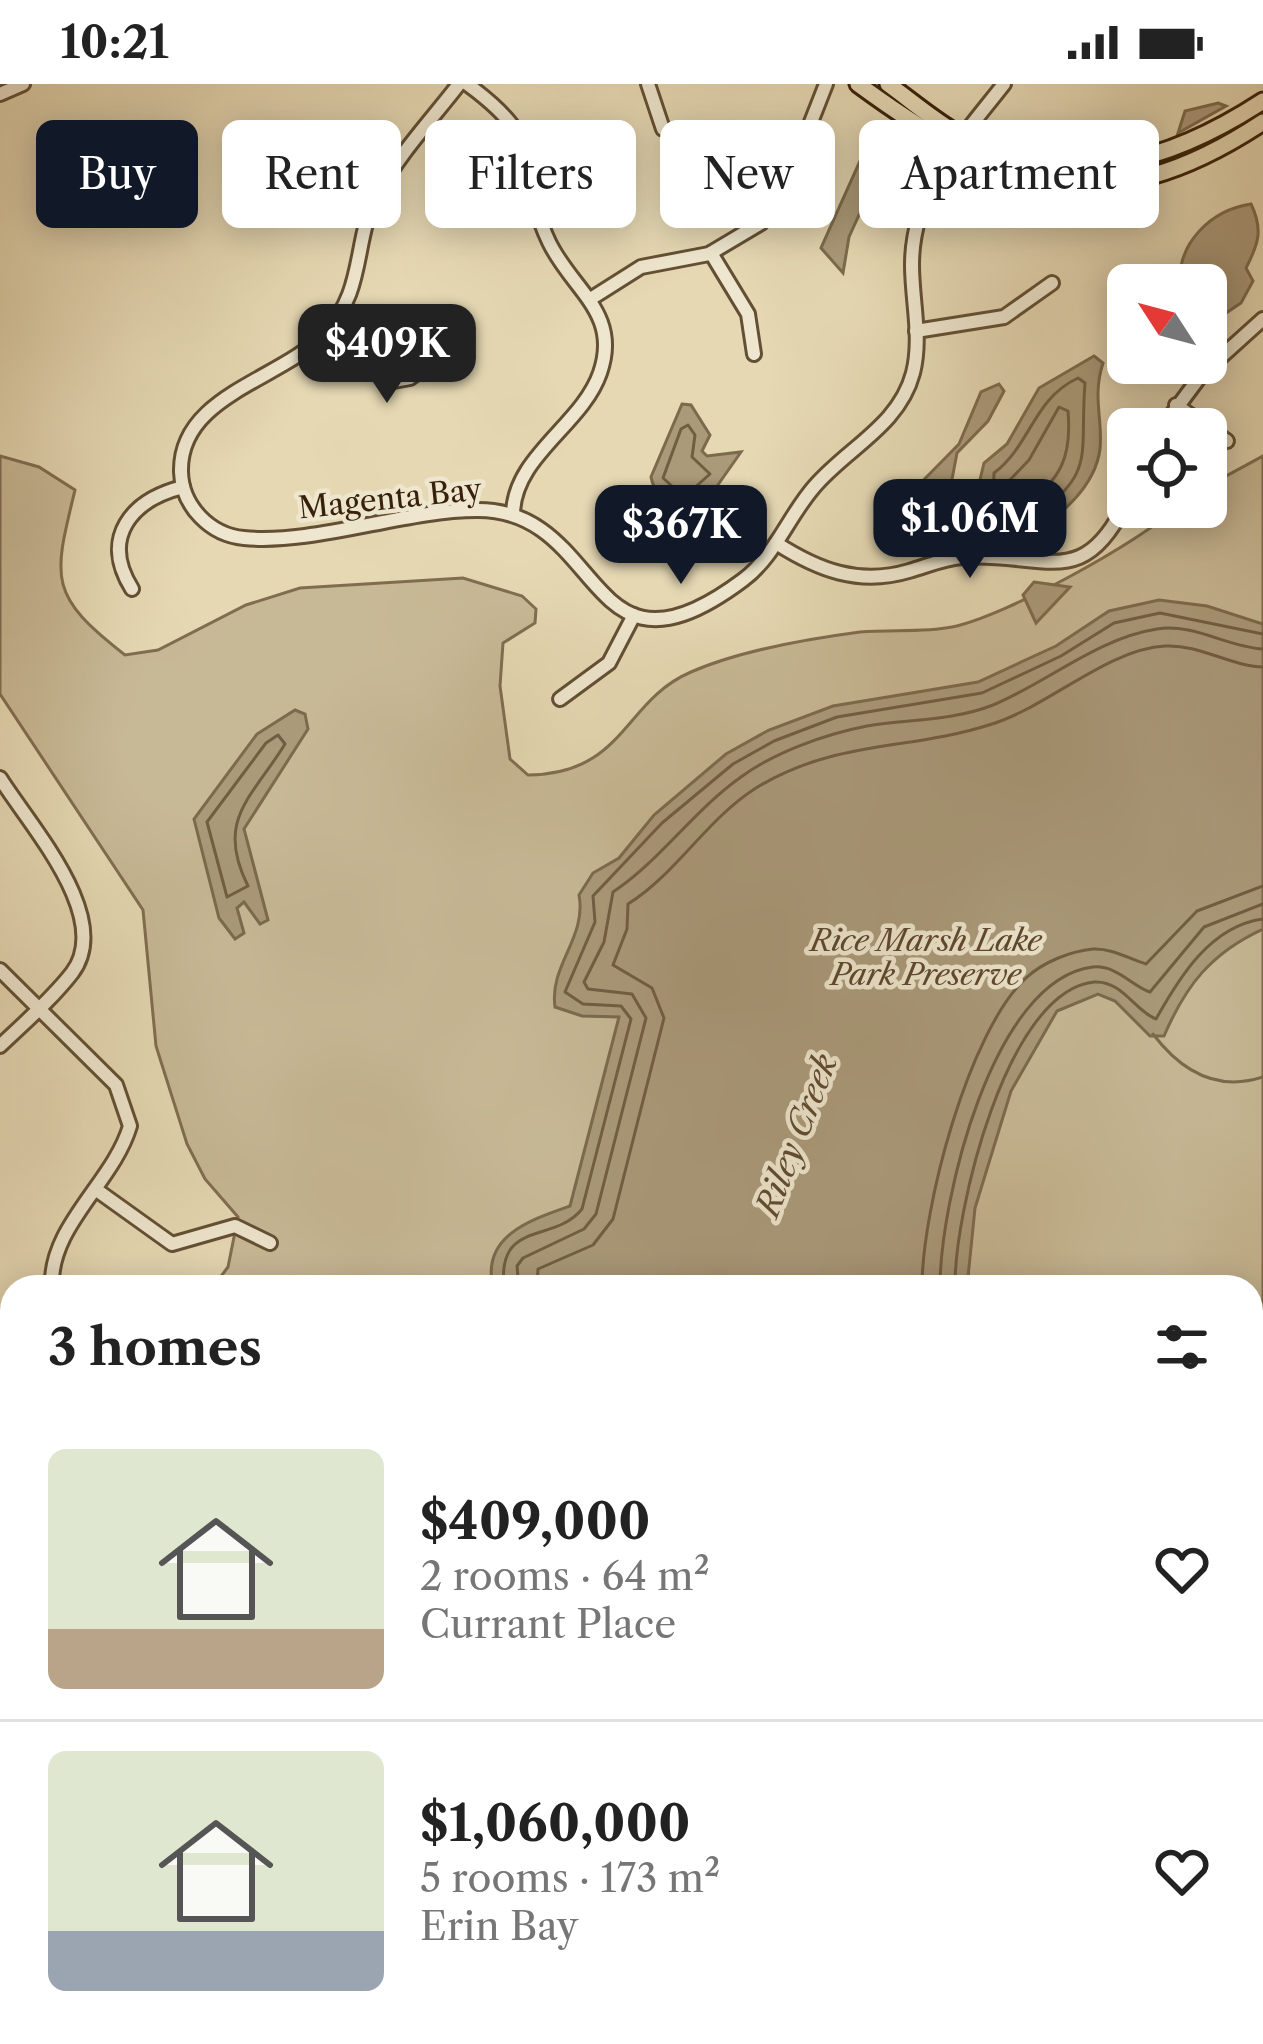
<!DOCTYPE html>
<meta charset="utf-8">
<style>
:root{--surface:#fff;--page:#f2f2f2;--text:#222;--muted:#767676;--line:#e0e0e0;--accent:#111827}
body{margin:0;font-family:"Libre Caslon Text",serif;background:var(--page);color:var(--text);height:100vh;display:flex;flex-direction:column;font-size:45px;white-space:nowrap}
*{box-sizing:border-box;margin:0}
p{font-size:39px;color:var(--muted)}
.icon{flex:none;width:66px;height:66px;fill:none;stroke:currentColor;stroke-width:2;stroke-linecap:round;stroke-linejoin:round}
.map{position:relative;flex:1;overflow:hidden}
.sheet{position:absolute;left:0px;top:1191px;width:1263px;height:771px;display:flex;flex-direction:column;background:var(--surface);border-radius:36px 36px 0 0;box-shadow:0 6px 30px #0003}
.sheet>*{flex:none}
.hud{position:absolute;left:36px;top:36px;width:1191px;height:108px;display:flex;gap:24px}
.needle{width:78px;rotate:306deg}
.controls{position:absolute;left:1107px;top:180px;display:grid;gap:24px}
.controls a{display:grid;place-items:center;width:120px;height:120px;border-radius:18px;background:var(--surface);box-shadow:0 6px 30px #0003;font-size:60px}
.price{position:absolute;translate:-50% -102px;padding:0 27px;border-radius:24px;background:var(--accent);color:#fff;font-size:39px;line-height:78px;filter:drop-shadow(0 3px 6px #0008)}
.price::after{content:'';position:absolute;left:50%;top:72px;width:36px;height:27px;margin-left:-18px;background:inherit;clip-path:polygon(0 0,100% 0,50% 100%)}
.price.on{background:#222;color:#fff}
ul{padding:0;list-style:none}
li{display:flex;align-items:center;gap:36px;height:300px;padding:0 48px}
li+li{border-top:3px solid var(--line)}
li span{display:grid;place-items:center;flex:none;width:336px;height:240px;border-radius:18px;color:#555}
li>.icon{margin-inline-start:auto}
span .icon{width:144px;height:144px;fill:#fffc;stroke-width:1}
li b{font-size:51px}
h2{display:flex;justify-content:space-between;align-items:center;height:144px;padding:0 48px;font-size:51px}
.pill{padding:0 42px;border-radius:18px;background:var(--surface);box-shadow:0 6px 30px #0003;font-size:42px;line-height:108px}
.pill.on{background:var(--accent);color:#fff}
.status{display:flex;justify-content:space-between;align-items:center;height:84px;padding:0 60px;background:var(--surface);direction:ltr}
.status svg{height:33px;fill:currentColor}
.map>svg:first-child{display:block}
.green{fill:#c8b996;stroke:#806d50;stroke-width:3}
.water{fill:#aa9a7a;stroke:#7c6a4d;stroke-width:3}
.lines{fill:none;stroke-linecap:round;stroke-linejoin:round}
.shore{stroke:#715e42;stroke-width:3}
.stream{stroke:#7c6a4d;stroke-width:3}
.minor-casing{stroke:#634f34;stroke-width:18}
.major-casing{stroke:#38210a;stroke-width:21}
.highway-casing{stroke:#38210a;stroke-width:24}
.minor{stroke:#eee6ce;stroke-width:12}
.major{stroke:#e5d8b3;stroke-width:15}
.highway{stroke:#e5d8b3;stroke-width:18}
.labels{text-anchor:middle;stroke-width:9;stroke-linejoin:round;paint-order:stroke}
.street-label{font-size:30px;fill:#38210a;stroke:#eee6ce}
.park-label{font-size:30px;font-style:italic;fill:#5c472d;stroke:#eee6ce}
.water-label{font-size:33px;font-style:italic;fill:#604b31;stroke:#eee6ce}
</style>
<div class="status"><b>10:21</b><svg viewBox="0 0 49 12"><path d="M0 12V9h3v3zM5 12V6h3v6zM10 12V3h3v9zM15 12V0h3v12zM26 1h20v11H26zM47 4h2v5h-2z"/></svg></div>
<div class="map">
<svg width="1263" height="1960" viewBox="0 0 1263 1960">
<rect width="100%" height="100%" fill="#e5d8b3"/>
<filter id="stains"><feTurbulence type="fractalNoise" baseFrequency=".00167" numOctaves="4"/><feColorMatrix values="0 0 0 0 .2 0 0 0 0 .09 0 0 0 0 .02 0 0 0 .5 -.17"/></filter>
<radialGradient id="worn" r=".72"><stop offset=".6" stop-color="#630" stop-opacity="0"/><stop offset="1" stop-color="#630" stop-opacity=".3"/></radialGradient>
<g class="green">
<path d="M 0,372 L 39,383 L 75,406 C 53,496 48,511 125,571 L 158,566 L 246,521 L 300,504 L 463,494 L 522,512 L 536,525 L 535,539 L 503,559 L 500,602 L 510,675 L 528,691 C 625,690 623,617 691,588 C 741,566 807,555 860,548 C 890,545 922,549 952,543 C 1003,533 1139,459 1177,423 L 1206,423 L 1206,403 L 1263,372 L 1263,1334 L 1251,1360 L 1251,1203 L 213,1203 L 228,1183 L 238,1133 L 205,1095 L 187,1060 L 156,962 L 143,826 L 0,610 Z"/>
<path d="M 12,1551 L 12,1950 L 392,1950 L 404,1960 L 317,1960 L 314,1951 L 308,1960 L 0,1960 L 0,1558 Z"/>
<path d="M 1251,1606 L 1263,1636 L 1263,1733 L 1251,1734 Z"/>
</g>
<g class="water">
<path d="M 1218,19 L 1226,22 L 1178,49 L 1185,27 Z"/>
<path d="M 877,39 L 894,54 L 849,153 L 843,189 L 821,164 Z"/>
<path d="M 1251,120 C 1263,145 1259,159 1246,184 L 1253,197 L 1241,219 L 1223,231 L 1206,226 L 1206,201 L 1180,201 C 1177,159 1211,126 1251,120 Z"/>
<path d="M 1094,272 L 1103,279 C 1092,313 1103,335 1100,365 C 1095,405 1058,432 1029,454 L 983,436 L 978,404 L 984,379 L 1007,360 L 1039,304 Z"/>
<path d="M 999,300 L 1004,307 L 988,337 L 957,369 L 949,411 L 938,418 L 908,420 L 906,414 L 959,360 L 981,308 Z"/>
<path d="M 682,320 L 691,321 L 710,351 L 702,367 L 707,372 L 741,368 L 715,405 L 685,427 C 668,419 654,411 651,393 Z"/>
<path d="M 1034,498 L 1070,503 L 1036,539 L 1023,511 Z"/>
<path d="M 1159,516 L 1207,522 L 1263,540 L 1263,845 C 1211,869 1186,901 1164,952 L 1150,952 L 1115,917 L 1098,910 L 1057,927 L 1011,1007 L 975,1124 L 967,1203 L 493,1203 C 481,1152 530,1136 570,1122 L 619,933 L 582,932 L 555,923 C 549,881 587,854 579,811 L 593,789 L 619,774 L 654,731 L 726,670 L 769,646 L 833,622 L 978,598 L 1056,562 L 1109,527 Z"/>
<path d="M 295,626 L 305,630 L 308,645 L 244,745 L 268,836 L 260,840 L 244,818 L 237,824 L 244,849 L 235,855 L 219,834 L 194,735 L 257,650 Z"/>
</g>
<g class="lines">
<g class="shore">
<path d="M 1078,294 L 1085,299 C 1079,377 1098,385 1028,440 L 1008,437 L 993,426 L 994,389 C 1031,361 1033,315 1078,294 Z"/>
<path d="M 1059,323 L 1068,327 C 1072,373 1061,395 1024,423 L 1007,417 L 1007,399 L 1029,376 Z"/>
<path d="M 688,341 L 695,351 L 692,373 L 710,390 L 684,413 L 663,394 L 681,345 Z"/>
<path d="M 278,651 L 285,660 C 251,715 215,736 248,802 L 227,813 L 207,738 L 266,659 Z"/>
<path d="M 504,1203 C 497,1135 554,1160 582,1125 L 631,935 L 621,922 L 583,920 L 565,908 L 595,838 L 593,812 L 662,739 L 733,680 L 774,657 L 837,633 L 982,609 L 1061,572 L 1114,539 L 1160,529 L 1263,550"/>
<path d="M 519,1203 L 517,1182 L 523,1174 L 584,1145 L 596,1130 L 646,934 L 632,910 L 588,905 L 584,898 L 604,858 L 613,808 C 660,777 694,726 741,693 C 775,668 826,650 867,642 C 908,635 953,637 993,621 C 1048,598 1098,554 1157,545 C 1194,539 1227,563 1263,565"/>
<path d="M 537,1203 L 538,1185 L 593,1161 L 613,1135 L 664,934 L 652,904 L 613,881 L 627,845 L 628,820 C 676,790 707,735 756,704 C 836,655 910,667 992,640 C 1049,622 1108,565 1165,562 C 1199,560 1230,582 1263,583"/>
<path d="M 922,1203 C 922,1125 968,948 1026,894 C 1043,878 1071,867 1093,865 C 1112,864 1129,875 1146,880 L 1197,827 L 1263,802"/>
<path d="M 940,1203 C 940,1118 992,895 1093,883 C 1117,881 1132,902 1150,908 L 1204,843 L 1263,820"/>
<path d="M 955,1203 C 954,1130 1006,907 1094,898 C 1122,896 1135,927 1156,935 C 1179,894 1210,842 1263,835"/>
</g>
<g class="stream">
<path d="M 1153,950 C 1181,987 1217,1008 1263,993"/>
<path d="M 0,1864 L 12,1855"/>
</g>
<g class="minor-casing">
<g id="minor">
<path d="M 459,0 C 432,35 399,70 378,109 C 352,157 367,205 324,250 C 282,296 179,311 181,388 C 182,422 210,451 244,454 C 314,461 404,426 477,426 C 607,425 584,615 743,496 C 775,472 788,433 814,403 C 847,364 899,342 913,289 C 922,254 912,217 912,181 C 912,106 961,55 1004,0"/>
<path d="M 467,0 C 555,64 513,82 549,158 C 572,206 621,229 600,289 C 582,341 514,372 513,430"/>
<path d="M 648,0 L 663,45"/>
<path d="M 0,10 L 23,0"/>
<path d="M 711,169 L 748,230 L 754,270"/>
<path d="M 592,214 L 641,183 L 709,170 L 761,139 L 784,107 L 826,0"/>
<path d="M 916,247 L 1004,233 L 1052,199"/>
<path d="M 325,249 L 388,298 L 410,294 L 455,261"/>
<path d="M 1176,321 L 1227,357"/>
<path d="M 1161,345 L 1202,290 L 1263,235"/>
<path d="M 776,459 C 818,486 859,502 909,487 C 927,482 944,474 963,473 C 1043,467 1084,511 1128,414"/>
<path d="M 132,505 C 100,454 131,416 183,403"/>
<path d="M 560,615 L 609,579 L 634,531"/>
<path d="M 0,694 C 30,742 114,834 72,889 C 51,916 24,939 0,962"/>
<path d="M 0,886 L 116,1001 L 130,1042 C 113,1099 49,1142 52,1203"/>
<path d="M 98,1107 L 172,1160 L 235,1142 L 270,1159"/>
<path d="M 0,1337 L 12,1341"/>
<path d="M 0,1445 L 12,1423"/>
<path d="M 1251,1783 L 1263,1783"/>
<path d="M 1251,1946 L 1263,1950"/>
<path d="M 825,1960 L 841,1950"/>
<path d="M 1169,1960 L 1178,1950"/>
</g>
</g>
<g class="major-casing">
<g id="major">
<path d="M 858,0 C 1001,105 1103,144 1263,38"/>
<path d="M 888,0 C 913,18 938,40 965,54 C 1069,109 1171,77 1263,17"/>
</g>
</g>
<g class="highway-casing">
<g id="highway">
<path d="M 1251,1389 L 1263,1364"/>
<path d="M 1251,1462 L 1263,1437"/>
<path d="M 982,1960 L 986,1950"/>
<path d="M 1009,1960 L 1014,1950"/>
</g>
</g>
<use href="#minor" class="minor"/>
<use href="#major" class="major"/>
<use href="#highway" class="highway"/>
</g>
<g class="labels">
<g class="street-label">
<text transform="translate(390 415) rotate(-6)" y="10">Magenta Bay</text>
</g>
<g class="park-label">
<text x="926" y="867">Rice Marsh Lake<tspan x="926" dy="34">Park Preserve</tspan></text>
</g>
<g class="water-label">
<text transform="translate(796 1051) rotate(-69)" y="12">Riley Creek</text>
</g>
</g>
<rect width="100%" height="100%" filter="url(#stains)"/>
<rect width="100%" height="100%" fill="url(#worn)"/>
</svg>
<div class="controls">
<a><svg class="needle" viewBox="-14 -14 28 28"><path d="M0-13l5 13h-10z" fill="#e53935"/><path d="M0 13l5-13h-10z" fill="#767676"/></svg></a>
<a><svg class="icon" aria-label="locate" viewBox="0 0 24 24"><circle cx="12" cy="12" r="6"/><path d="M12 2v4M12 18v4M2 12h4M18 12h4"/></svg></a>
</div>
<b class="price on" style="left:387px;top:322px">$409K</b>
<b class="price" style="left:970px;top:497px">$1.06M</b>
<b class="price" style="left:681px;top:503px">$367K</b>
<div class="hud">
<a class="pill on">Buy</a>
<a class="pill">Rent</a>
<a class="pill">Filters</a>
<a class="pill">New</a>
<a class="pill">Apartment</a>
</div>
<section class="sheet">
<h2>3 homes<svg class="icon" aria-label="filters" viewBox="0 0 24 24"><path d="M4 7h16M4 17h16"/><circle cx="9" cy="7" r="2"/><circle cx="15" cy="17" r="2"/></svg></h2>
<ul>
<li><span style="background:linear-gradient(#dfe7d0 75%,#b9a48a 0)"><svg class="icon" aria-label="home" viewBox="0 0 24 24"><path d="M3 11l9-7 9 7M6 9v11h12V9"/></svg></span><div><b>$409,000</b><p>2 rooms · 64 m²</p><p>Currant Place</p></div><svg class="icon" aria-label="heart" viewBox="0 0 24 24"><path d="M12 20l-8-8c-3-5 5-10 8-4 3-6 11-1 8 4z"/></svg></li>
<li><span style="background:linear-gradient(#dfe7d0 75%,#9aa5b1 0)"><svg class="icon" aria-label="home" viewBox="0 0 24 24"><path d="M3 11l9-7 9 7M6 9v11h12V9"/></svg></span><div><b>$1,060,000</b><p>5 rooms · 173 m²</p><p>Erin Bay</p></div><svg class="icon" aria-label="heart" viewBox="0 0 24 24"><path d="M12 20l-8-8c-3-5 5-10 8-4 3-6 11-1 8 4z"/></svg></li>
</ul>
</section>
</div>
